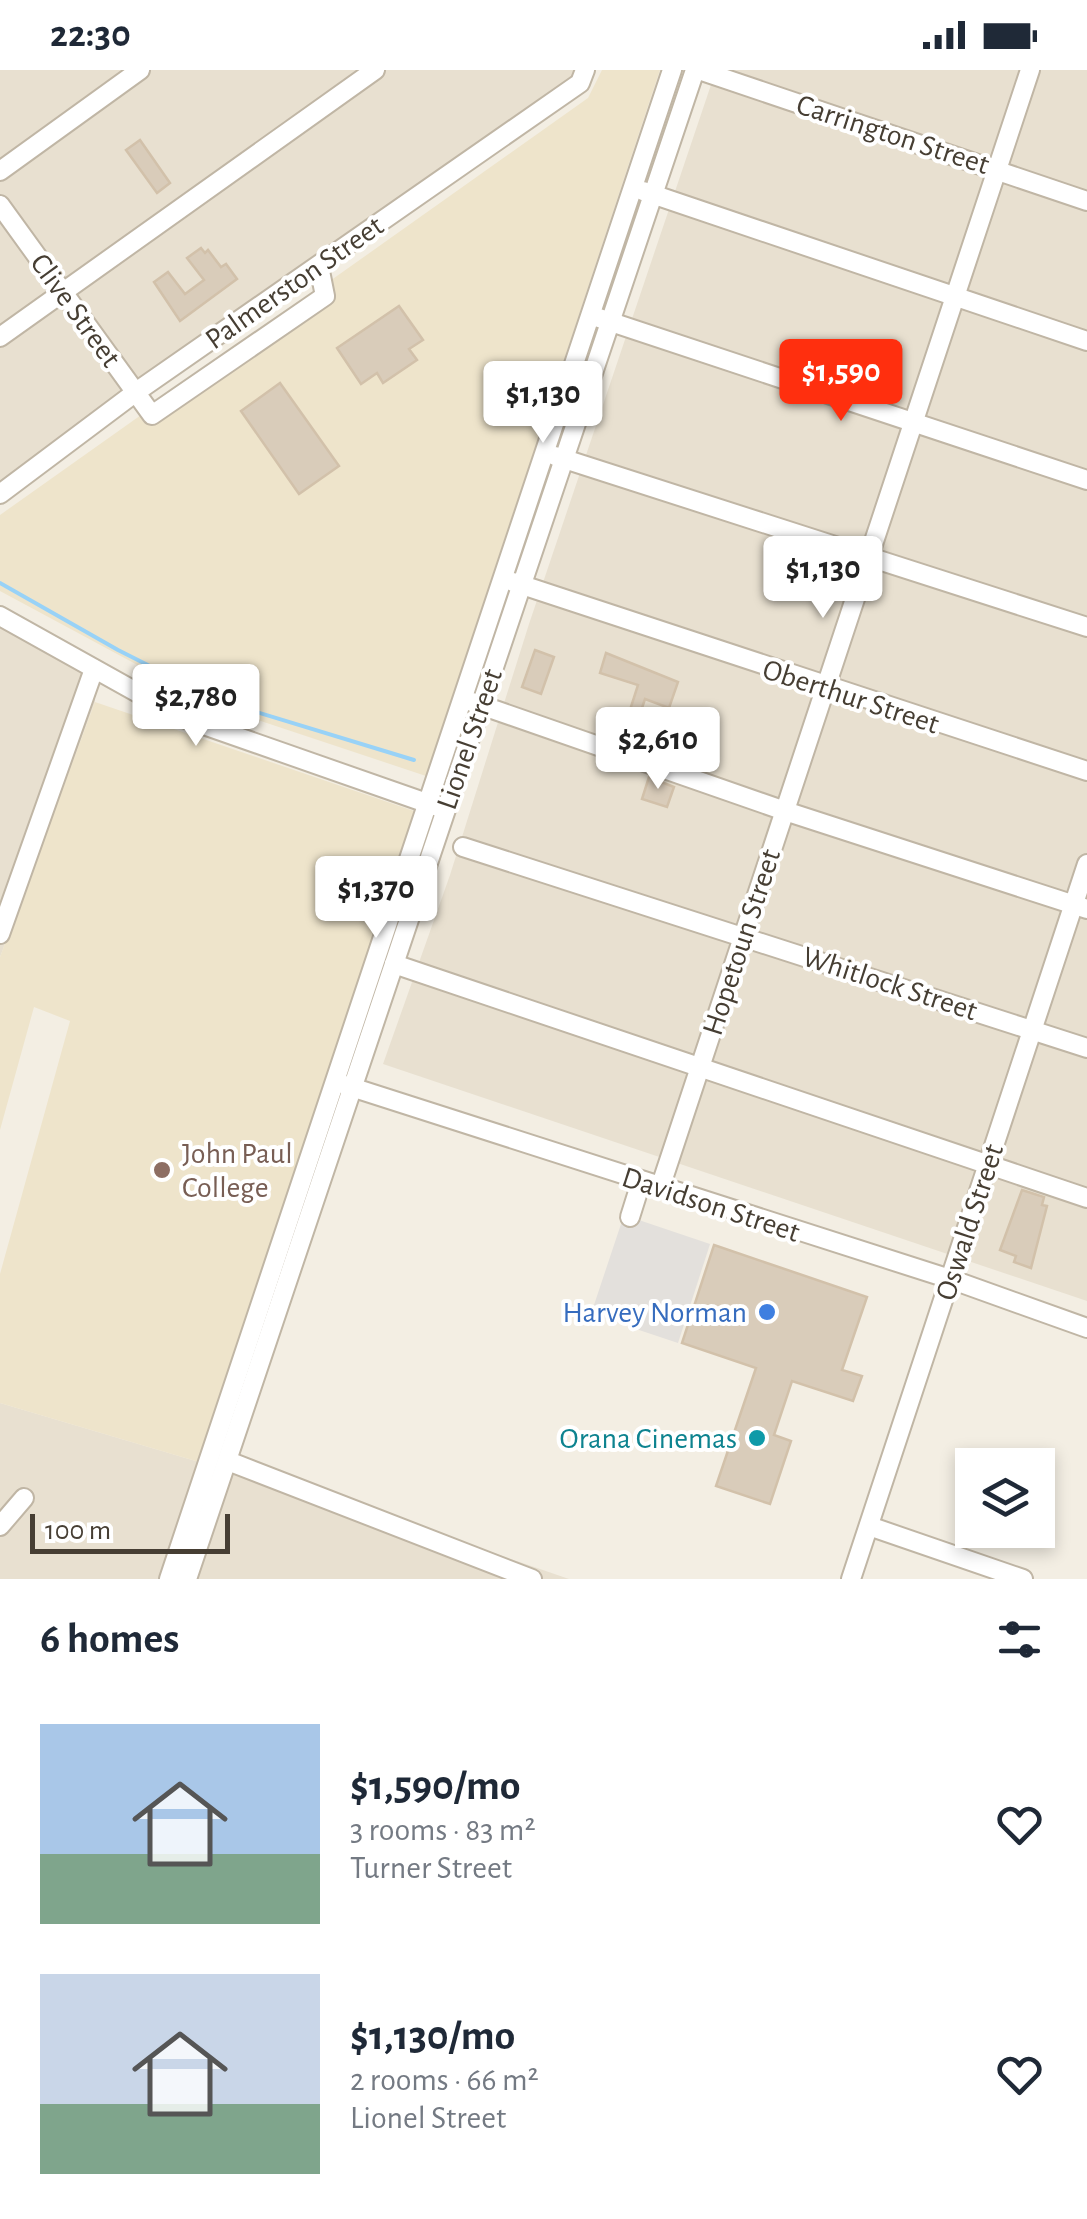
<!DOCTYPE html>
<meta charset="utf-8">
<style>
:root{--surface:#fff;--page:#f2f2f3;--text:#1f2937;--muted:#747a83;--accent:#ff2f0e}
body{margin:0;font-family:"Alegreya Sans",sans-serif;background:var(--page);color:var(--text);height:100vh;display:flex;flex-direction:column;font-size:38px;white-space:nowrap}
*{box-sizing:border-box;margin:0}
p{font-size:32px;color:var(--muted)}
.icon{flex:none;width:55px;height:55px;fill:none;stroke:currentColor;stroke-width:2;stroke-linecap:round;stroke-linejoin:round}
.map{position:relative;height:1509px;overflow:hidden}
.details{display:flex;flex-direction:column;background:var(--surface);flex:1}
.details>*{flex:none}
.fabs{position:absolute;left:955px;top:1378px;display:grid;gap:20px}
.fabs a{display:grid;place-items:center;width:100px;height:100px;border-radius:0px;background:var(--surface);box-shadow:0 5px 15px #0003;font-size:50px}
.scale{position:absolute;left:30px;bottom:25px;width:200px;box-sizing:border-box;padding-left:10px;border:5px solid #463e33;border-top:0;font-size:28px;line-height:35px;white-space:nowrap;color:#463e33;-webkit-text-stroke:8px #fff;paint-order:stroke}
.price{position:absolute;translate:-50% -85px;padding:0 22px;border-radius:10px;background:#fff;color:#222;font-size:32px;line-height:65px;filter:drop-shadow(0 2px 5px #0008)}
.price::after{content:'';position:absolute;left:50%;top:60px;width:30px;height:22px;margin-left:-15px;background:inherit;clip-path:polygon(0 0,100% 0,50% 100%)}
.price.current{background:var(--accent);color:#fff}
ul{padding:0;list-style:none}
li{display:flex;align-items:center;gap:30px;height:250px;padding:0 40px}
li span{display:grid;place-items:center;flex:none;width:280px;height:200px;border-radius:0px;color:#555}
li>.icon{margin-inline-start:auto}
span .icon{width:120px;height:120px;fill:#fffc;stroke-width:1}
li b{font-size:42px}
h2{display:flex;justify-content:space-between;align-items:center;height:120px;padding:0 40px;font-size:42px}
.status{display:flex;justify-content:space-between;align-items:center;height:70px;padding:0 50px;background:var(--surface);direction:ltr}
.status svg{height:28px;fill:currentColor}
.map>svg:first-child{display:block}
.residential{fill:#e8e0d0}
.education{fill:#eee4cb}
.parking{fill:#e3e0dc}
.lines{fill:none;stroke-linecap:round;stroke-linejoin:round}
.stream{stroke:#98d2f7;stroke-width:4}
.building{fill:#d9ccba;stroke:#d2c1aa;stroke-width:2.5}
.minor-casing{stroke:#c0b6a5;stroke-width:22}
.minor{stroke:#fff;stroke-width:18}
.education-dot{fill:#8d6e63;stroke:#fff;stroke-width:4}
.shop-dot{fill:#3f7fe0;stroke:#fff;stroke-width:4}
.culture-dot{fill:#0f9aa8;stroke:#fff;stroke-width:4}
.labels{text-anchor:middle;stroke-width:8;stroke-linejoin:round;paint-order:stroke}
.street-label{font-size:30px;fill:#463e33;stroke:#fff}
.education-label{font-size:30px;fill:#785e54;stroke:#fff;text-anchor:start}
.shop-label{font-size:30px;fill:#366cbe;stroke:#fff;text-anchor:end}
.culture-label{font-size:30px;fill:#0d838f;stroke:#fff;text-anchor:end}
</style>
<div class="status"><b>22:30</b><svg viewBox="0 0 49 12"><path d="M0 12V9h3v3zM5 12V6h3v6zM10 12V3h3v9zM15 12V0h3v12zM26 1h20v11H26zM47 4h2v5h-2z"/></svg></div>
<div class="map">
<svg width="1087" height="1509" viewBox="0 0 1087 1509">
<rect width="100%" height="100%" fill="#f3eee3"/>
<g class="residential">
<path d="M 0,0 L 585,0 L 0,422 Z"/>
<path d="M 716,0 L 1087,0 L 1087,1231 L 383,994 L 450,805 L 529,554 Z"/>
<path d="M 0,543 L 94,599 L 95,632 L 0,887 Z"/>
<path d="M 0,1333 L 199,1392 L 161,1509 L 0,1509 Z"/>
<path d="M 228,1391 L 569,1509 L 187,1509 Z"/>
</g>
<g class="education">
<path d="M 602,0 L 660,0 L 426,706 L 210,634 L 0,521 L 0,445 L 588,28 Z"/>
<path d="M 95,632 L 414,741 L 199,1392 L 0,1333 L 0,1204 L 70,951 L 34,937 L 0,1060 L 0,887 Z"/>
</g>
<path class="parking" d="M 624,1145 L 710,1174 L 678,1273 L 591,1244 Z"/>
<g class="lines">
<path class="stream" d="M 0,513 L 118,580 L 217,630 L 414,690"/>
</g>
<g class="building">
<path d="M 140,70 L 170,113 L 157,123 L 126,80 Z"/>
<path d="M 201,178 L 205,183 L 208,180 L 221,197 L 226,194 L 237,209 L 180,251 L 154,212 L 168,202 L 185,224 L 204,210 L 187,188 Z"/>
<path d="M 399,236 L 423,270 L 409,279 L 417,290 L 383,313 L 377,303 L 361,314 L 337,278 Z"/>
<path d="M 280,313 L 339,396 L 299,424 L 241,341 Z"/>
<path d="M 535,580 L 554,587 L 541,624 L 522,617 Z"/>
<path d="M 606,583 L 678,612 L 669,638 L 645,629 L 637,653 L 644,655 L 639,670 L 622,665 L 638,615 L 600,603 Z"/>
<path d="M 649,707 L 674,717 L 667,737 L 642,729 Z"/>
<path d="M 1022,1120 L 1044,1127 L 1042,1135 L 1047,1136 L 1031,1198 L 1014,1192 L 1016,1186 L 1000,1180 Z"/>
<path d="M 714,1175 L 867,1227 L 842,1300 L 862,1306 L 853,1331 L 792,1311 L 774,1365 L 791,1371 L 770,1434 L 716,1416 L 756,1298 L 682,1273 Z"/>
</g>
<g class="lines">
<g class="minor-casing">
<g id="minor">
<path d="M 699,0 L 1087,131"/>
<path d="M 0,101 L 140,0"/>
<path d="M 643,121 L 1087,271"/>
<path d="M 0,135 L 152,345 L 325,226 L 319,196"/>
<path d="M 599,248 L 1087,410"/>
<path d="M 0,267 L 375,0"/>
<path d="M 555,386 L 1087,557"/>
<path d="M 0,424 L 136,322 L 580,13 L 585,0"/>
<path d="M 513,512 L 1087,701"/>
<path d="M 0,546 L 181,647 L 438,737"/>
<path d="M 472,632 L 785,741 L 1087,839"/>
<path d="M 463,777 L 1087,978"/>
<path d="M 0,864 L 94,599"/>
<path d="M 394,894 L 1087,1128"/>
<path d="M 345,1015 L 950,1209 L 1087,1258"/>
<path d="M 660,1118 L 1030,0"/>
<path d="M 630,1147 L 641,1112"/>
<path d="M 228,1391 L 532,1509"/>
<path d="M 0,1456 L 24,1428"/>
<path d="M 869,1456 L 1023,1509"/>
<path d="M 169,1509 L 672,0"/>
<path d="M 187,1509 L 695,0"/>
<path d="M 851,1509 L 1087,794"/>
</g>
</g>
<use href="#minor" class="minor"/>
</g>
<circle class="education-dot" cx="162" cy="1100" r="10"/>
<circle class="shop-dot" cx="767" cy="1242" r="10"/>
<circle class="culture-dot" cx="757" cy="1368" r="10"/>
<g class="labels">
<g class="street-label">
<text transform="translate(893 64) rotate(18)" y="10">Carrington Street</text>
<text transform="translate(294 212) rotate(-35)" y="10">Palmerston Street</text>
<text transform="translate(76 240) rotate(54)" y="10">Clive Street</text>
<text transform="translate(851 626) rotate(18)" y="10">Oberthur Street</text>
<text transform="translate(469 669) rotate(-71)" y="10">Lionel Street</text>
<text transform="translate(741 872) rotate(-72)" y="10">Hopetoun Street</text>
<text transform="translate(890 913) rotate(18)" y="10">Whitlock Street</text>
<text transform="translate(711 1134) rotate(18)" y="10">Davidson Street</text>
<text transform="translate(969 1152) rotate(-72)" y="10">Oswald Street</text>
</g>
<g class="education-label">
<text x="182" y="1093">John Paul<tspan x="182" dy="34">College</tspan></text>
</g>
<g class="shop-label">
<text x="747" y="1252">Harvey Norman</text>
</g>
<g class="culture-label">
<text x="737" y="1378">Orana Cinemas</text>
</g>
</g>
</svg>
<div class="fabs">
<a><svg class="icon" aria-label="layers" viewBox="0 0 24 24"><path d="M12 4l9 5-9 5-9-5zM3 14l9 5 9-5"/></svg></a>
</div>
<div class="scale">100 m</div>
<b class="price current" style="left:841px;top:354px">$1,590</b>
<b class="price" style="left:543px;top:376px">$1,130</b>
<b class="price" style="left:823px;top:551px">$1,130</b>
<b class="price" style="left:196px;top:679px">$2,780</b>
<b class="price" style="left:658px;top:722px">$2,610</b>
<b class="price" style="left:376px;top:871px">$1,370</b>
</div>
<section class="details">
<h2>6 homes<svg class="icon" aria-label="filters" viewBox="0 0 24 24"><path d="M4 7h16M4 17h16"/><circle cx="9" cy="7" r="2"/><circle cx="15" cy="17" r="2"/></svg></h2>
<ul>
<li><span style="background:linear-gradient(#a9c7e8 65%,#7fa58c 0)"><svg class="icon" aria-label="home" viewBox="0 0 24 24"><path d="M3 11l9-7 9 7M6 9v11h12V9"/></svg></span><div><b>$1,590/mo</b><p>3 rooms · 83 m²</p><p>Turner Street</p></div><svg class="icon" aria-label="heart" viewBox="0 0 24 24"><path d="M12 20l-8-8c-3-5 5-10 8-4 3-6 11-1 8 4z"/></svg></li>
<li><span style="background:linear-gradient(#c9d6e8 65%,#7fa58c 0)"><svg class="icon" aria-label="home" viewBox="0 0 24 24"><path d="M3 11l9-7 9 7M6 9v11h12V9"/></svg></span><div><b>$1,130/mo</b><p>2 rooms · 66 m²</p><p>Lionel Street</p></div><svg class="icon" aria-label="heart" viewBox="0 0 24 24"><path d="M12 20l-8-8c-3-5 5-10 8-4 3-6 11-1 8 4z"/></svg></li>
</ul>
</section>
